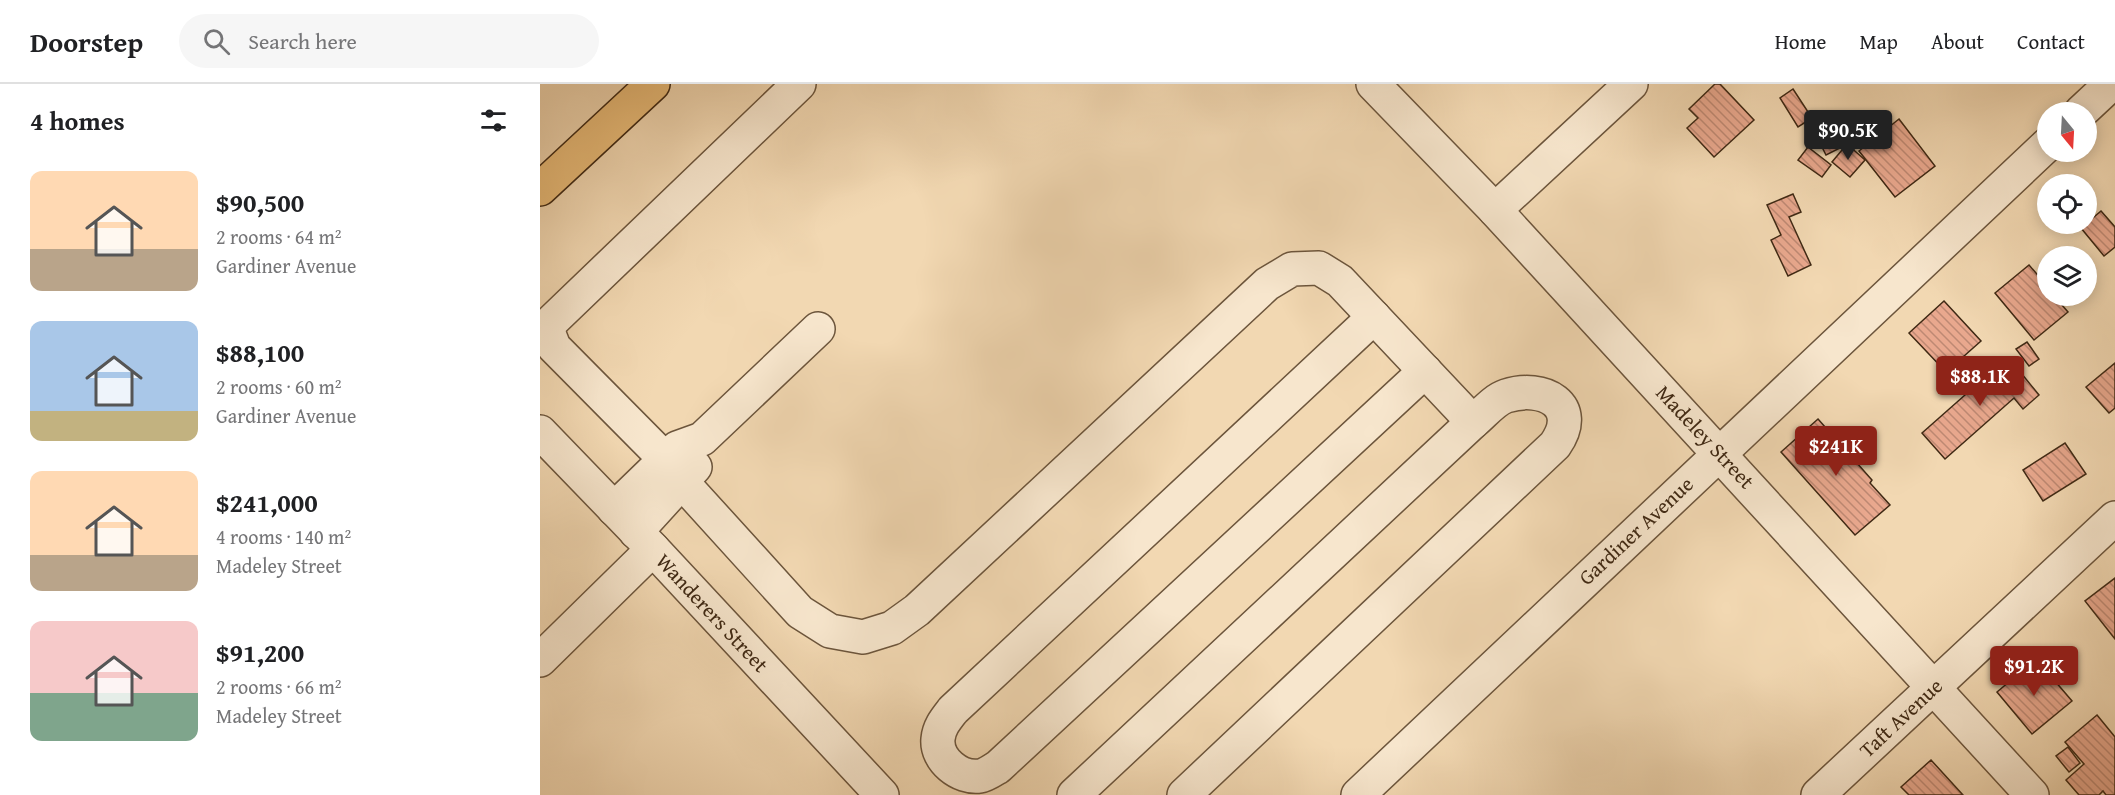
<!DOCTYPE html>
<meta charset="utf-8">
<style>
:root{--surface:#fff;--page:#f6f6f6;--text:#202124;--muted:#757577;--line:#e0e0e0;--accent:#8f2418}
body{margin:0;font-family:"Gentium Book Plus",serif;background:var(--page);color:var(--text);height:100vh;display:flex;flex-direction:column;font-size:22px;white-space:nowrap}
*{box-sizing:border-box;margin:0}
p{font-size:20px;color:var(--muted)}
.icon{flex:none;width:33px;height:33px;fill:none;stroke:currentColor;stroke-width:2;stroke-linecap:round;stroke-linejoin:round}
.map{position:relative;flex:1;overflow:hidden}
.sheet{display:flex;flex-direction:column;background:var(--surface);width:540px}
.sheet>*{flex:none}
.needle{width:39px;rotate:162deg}
.controls{position:absolute;left:1497px;top:18px;display:grid;gap:12px}
.controls a{display:grid;place-items:center;width:60px;height:60px;border-radius:50%;background:var(--surface);box-shadow:0 3px 15px #0003;font-size:30px}
.price{position:absolute;translate:-50% -51px;padding:0 14px;border-radius:6px;background:var(--accent);color:#fff;font-size:20px;line-height:39px;filter:drop-shadow(0 2px 3px #0008)}
.price::after{content:'';position:absolute;left:50%;top:36px;width:18px;height:14px;margin-left:-9px;background:inherit;clip-path:polygon(0 0,100% 0,50% 100%)}
.price.on{background:#222;color:#fff}
ul{padding:0;list-style:none}
li{display:flex;align-items:center;gap:18px;height:150px;padding:0 30px}
li span{display:grid;place-items:center;flex:none;width:168px;height:120px;border-radius:12px;color:#555}
li>.icon{margin-inline-start:auto}
span .icon{width:72px;height:72px;fill:#fffc;stroke-width:1}
li b{font-size:26px}
h2{display:flex;justify-content:space-between;align-items:center;height:72px;padding:0 30px;font-size:26px}
header{display:flex;align-items:center;gap:36px;box-sizing:border-box;height:84px;padding:0 30px;background:var(--surface);border-bottom:2px solid var(--line)}
header strong{font-size:28px}
nav{display:flex;gap:33px;margin-inline-start:auto;font-size:21px}
.search{width:420px;height:54px;background:var(--page);display:flex;align-items:center;gap:15px;box-sizing:border-box;padding:0 21px;border-radius:33px;color:var(--muted);font-size:22px}
main{display:flex;flex:1;min-height:0}
.map>svg:first-child{display:block}
.building{fill:url(#building-back-hatch);stroke:#3f2914;stroke-width:1.5}
.lines{fill:none;stroke-linecap:round;stroke-linejoin:round}
.minor-casing{stroke:#6c553c;stroke-width:36}
.major-casing{stroke:#3f2914;stroke-width:36}
.minor{stroke:#f7e6cd;stroke-width:33}
.major{stroke:#e9bc79;stroke-width:33}
.labels{text-anchor:middle;stroke-width:5;stroke-linejoin:round;paint-order:stroke}
.street-label{font-size:21px;fill:#3f2914;stroke:#f7e6cd}
</style>
<header>
<strong>Doorstep</strong>
<div class="search"><svg class="icon" aria-label="search" viewBox="0 0 24 24"><circle cx="10" cy="10" r="6"/><path d="M15 15l6 6"/></svg>Search here</div>
<nav><a>Home</a><a>Map</a><a>About</a><a>Contact</a></nav>
</header>
<main>
<section class="sheet">
<h2>4 homes<svg class="icon" aria-label="filters" viewBox="0 0 24 24"><path d="M4 7h16M4 17h16"/><circle cx="9" cy="7" r="2"/><circle cx="15" cy="17" r="2"/></svg></h2>
<ul>
<li><span style="background:linear-gradient(#ffd9b3 65%,#b9a48a 0)"><svg class="icon" aria-label="home" viewBox="0 0 24 24"><path d="M3 11l9-7 9 7M6 9v11h12V9"/></svg></span><div><b>$90,500</b><p>2 rooms · 64 m²</p><p>Gardiner Avenue</p></div></li>
<li><span style="background:linear-gradient(#a9c7e8 75%,#c2b280 0)"><svg class="icon" aria-label="home" viewBox="0 0 24 24"><path d="M3 11l9-7 9 7M6 9v11h12V9"/></svg></span><div><b>$88,100</b><p>2 rooms · 60 m²</p><p>Gardiner Avenue</p></div></li>
<li><span style="background:linear-gradient(#ffd9b3 70%,#b9a48a 0)"><svg class="icon" aria-label="home" viewBox="0 0 24 24"><path d="M3 11l9-7 9 7M6 9v11h12V9"/></svg></span><div><b>$241,000</b><p>4 rooms · 140 m²</p><p>Madeley Street</p></div></li>
<li><span style="background:linear-gradient(#f6c9c9 60%,#7fa58c 0)"><svg class="icon" aria-label="home" viewBox="0 0 24 24"><path d="M3 11l9-7 9 7M6 9v11h12V9"/></svg></span><div><b>$91,200</b><p>2 rooms · 66 m²</p><p>Madeley Street</p></div></li>
</ul>
</section>
<div class="map">
<svg width="1575" height="711" viewBox="0 0 1575 711">
<defs>
<pattern id="building-back-hatch" width="6" height="6" patternUnits="userSpaceOnUse" patternTransform="scale(1.5)"><rect width="6" height="6" fill="#e9a88e"/><path d="M-1 5l2 2M0 0l6 6M5-1l2 2" fill="none" stroke="#be8973"/></pattern>
</defs>
<rect width="100%" height="100%" fill="#f2d8b2"/>
<filter id="stains"><feTurbulence type="fractalNoise" baseFrequency=".00333" numOctaves="4"/><feColorMatrix values="0 0 0 0 .2 0 0 0 0 .09 0 0 0 0 .02 0 0 0 .5 -.17"/></filter>
<radialGradient id="worn" r=".72"><stop offset=".6" stop-color="#630" stop-opacity="0"/><stop offset="1" stop-color="#630" stop-opacity=".3"/></radialGradient>
<g class="building">
<path d="M 1175,0 L 1180,0 L 1214,36 L 1174,73 L 1147,44 L 1158,34 L 1149,25 Z"/>
<path d="M 1253,5 L 1272,34 L 1258,43 L 1240,14 Z"/>
<path d="M 1359,35 L 1395,82 L 1355,113 L 1319,67 Z"/>
<path d="M 1306,38 L 1316,56 L 1286,71 L 1277,53 Z"/>
<path d="M 1307,60 L 1325,76 L 1310,93 L 1292,78 Z"/>
<path d="M 1268,63 L 1291,81 L 1282,93 L 1258,76 Z"/>
<path d="M 1253,110 L 1261,128 L 1249,133 L 1271,181 L 1248,192 L 1231,156 L 1241,151 L 1227,121 Z"/>
<path d="M 1561,127 L 1575,143 L 1575,163 L 1564,172 L 1541,144 Z"/>
<path d="M 1489,181 L 1508,203 L 1508,212 L 1514,212 L 1528,228 L 1494,256 L 1455,209 Z"/>
<path d="M 1404,217 L 1441,257 L 1406,288 L 1369,249 Z"/>
<path d="M 1487,258 L 1499,275 L 1489,282 L 1476,265 Z"/>
<path d="M 1468,273 L 1499,311 L 1483,325 L 1474,314 L 1405,375 L 1382,349 Z"/>
<path d="M 1575,279 L 1575,324 L 1569,329 L 1546,303 Z"/>
<path d="M 1278,335 L 1332,396 L 1330,399 L 1350,421 L 1315,451 L 1241,368 Z"/>
<path d="M 1525,359 L 1546,390 L 1503,417 L 1483,386 Z"/>
<path d="M 1575,494 L 1575,555 L 1545,517 Z"/>
<path d="M 1496,575 L 1532,617 L 1492,650 L 1457,608 Z"/>
<path d="M 1557,631 L 1575,653 L 1575,711 L 1566,711 L 1563,707 L 1559,711 L 1539,711 L 1526,696 L 1544,680 L 1525,658 Z"/>
<path d="M 1528,663 L 1540,679 L 1529,688 L 1516,672 Z"/>
<path d="M 1391,676 L 1423,711 L 1369,711 L 1361,703 Z"/>
</g>
<g class="lines">
<g class="minor-casing">
<g id="minor">
<path d="M 833,0 L 955,126 L 1492,711"/>
<path d="M 1541,28 L 1571,0"/>
<path d="M 955,126 L 1091,0"/>
<path d="M 834,233 L 413,626 C 406,635 399,643 398,655 C 396,676 420,695 440,692 C 446,691 453,686 458,683 L 885,287"/>
<path d="M 0,348 L 113,465 L 342,711"/>
<path d="M 125,375 L 14,263 L 9,250 L 10,239 L 259,0"/>
<path d="M 142,398 L 260,528 L 290,547 L 323,553 L 352,544 L 377,526 L 727,200 L 752,185 L 779,184 L 800,197 L 933,338"/>
<path d="M 74,425 L 137,364 L 162,355 L 278,245"/>
<path d="M 96,448 L 155,383"/>
<path d="M 0,576 L 113,465"/>
<path d="M 534,711 L 933,338 C 943,330 954,316 966,312 C 1003,300 1043,321 1015,361 L 644,711"/>
<path d="M 818,711 L 1508,60"/>
<path d="M 1278,711 L 1575,434"/>
</g>
</g>
<g class="major-casing">
<path id="major" d="M 0,105 L 113,0"/>
</g>
<use href="#minor" class="minor"/>
<use href="#major" class="major"/>
</g>
<g class="labels">
<g class="street-label">
<text transform="translate(1165 353) rotate(47)" y="7">Madeley Street</text>
<text transform="translate(1096 447) rotate(-43)" y="7">Gardiner Avenue</text>
<text transform="translate(172 529) rotate(47)" y="7">Wanderers Street</text>
<text transform="translate(1361 634) rotate(-43)" y="7">Taft Avenue</text>
</g>
</g>
<rect width="100%" height="100%" filter="url(#stains)"/>
<rect width="100%" height="100%" fill="url(#worn)"/>
</svg>
<div class="controls">
<a><svg class="needle" viewBox="-14 -14 28 28"><path d="M0-13l5 13h-10z" fill="#e53935"/><path d="M0 13l5-13h-10z" fill="#757577"/></svg></a>
<a><svg class="icon" aria-label="locate" viewBox="0 0 24 24"><circle cx="12" cy="12" r="6"/><path d="M12 2v4M12 18v4M2 12h4M18 12h4"/></svg></a>
<a><svg class="icon" aria-label="layers" viewBox="0 0 24 24"><path d="M12 4l9 5-9 5-9-5zM3 14l9 5 9-5"/></svg></a>
</div>
<b class="price on" style="left:1308px;top:77px">$90.5K</b>
<b class="price" style="left:1440px;top:323px">$88.1K</b>
<b class="price" style="left:1296px;top:393px">$241K</b>
<b class="price" style="left:1494px;top:613px">$91.2K</b>
</div>
</main>
